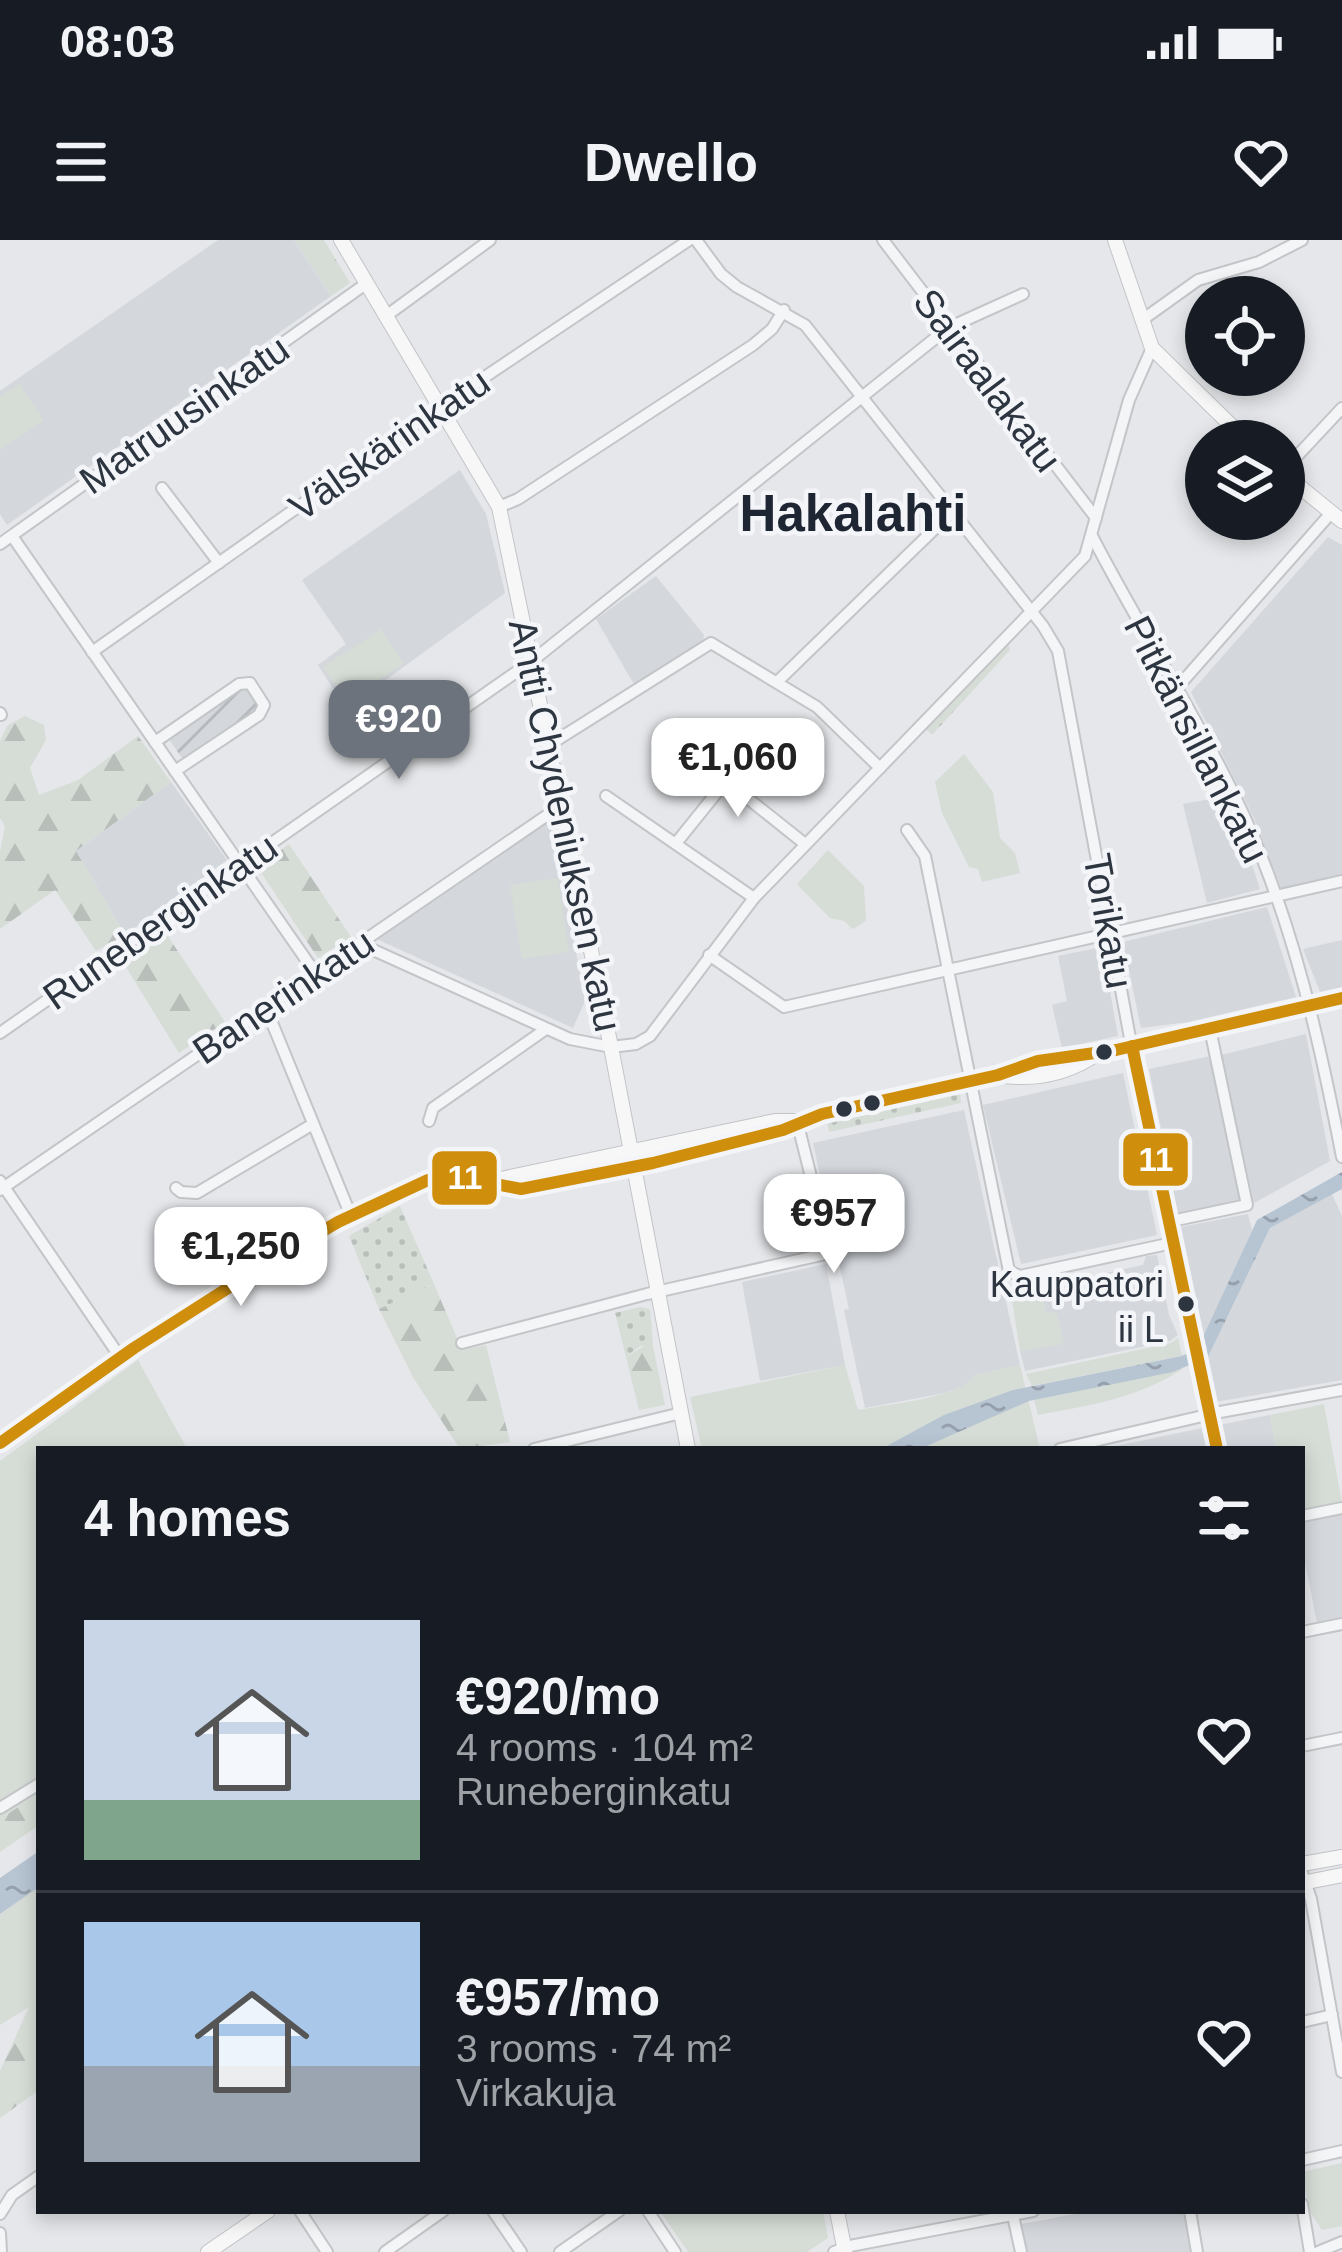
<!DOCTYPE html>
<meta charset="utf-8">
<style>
:root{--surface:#171b24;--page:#242831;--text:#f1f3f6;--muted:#9ea1a6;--line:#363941;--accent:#6d737c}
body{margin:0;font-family:Helvetica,sans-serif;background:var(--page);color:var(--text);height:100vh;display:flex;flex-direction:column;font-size:45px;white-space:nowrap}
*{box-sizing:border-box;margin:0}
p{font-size:39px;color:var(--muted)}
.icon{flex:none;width:66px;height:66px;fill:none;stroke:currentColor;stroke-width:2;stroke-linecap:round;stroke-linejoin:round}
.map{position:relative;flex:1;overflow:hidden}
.drawer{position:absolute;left:36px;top:1206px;width:1269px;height:768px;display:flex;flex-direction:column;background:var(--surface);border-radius:0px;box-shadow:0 6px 18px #0003}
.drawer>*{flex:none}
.tools{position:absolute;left:1185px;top:36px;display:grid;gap:24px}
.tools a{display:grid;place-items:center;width:120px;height:120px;border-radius:50%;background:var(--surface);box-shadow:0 6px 18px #0003;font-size:60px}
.price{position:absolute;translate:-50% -102px;padding:0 27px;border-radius:24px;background:#fff;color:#222;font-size:39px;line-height:78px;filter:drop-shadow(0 3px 6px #0008)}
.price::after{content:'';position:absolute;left:50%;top:72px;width:36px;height:27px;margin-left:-18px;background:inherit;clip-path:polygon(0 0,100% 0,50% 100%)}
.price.active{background:var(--accent);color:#fff}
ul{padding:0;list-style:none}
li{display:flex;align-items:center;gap:36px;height:300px;padding:0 48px}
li+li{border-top:3px solid var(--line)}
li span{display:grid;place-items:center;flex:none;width:336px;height:240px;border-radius:0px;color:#555}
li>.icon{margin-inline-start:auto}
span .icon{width:144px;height:144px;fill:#fffc;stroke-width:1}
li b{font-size:51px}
h2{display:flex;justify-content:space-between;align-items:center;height:144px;padding:0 48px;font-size:51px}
.status{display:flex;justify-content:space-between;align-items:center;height:84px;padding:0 60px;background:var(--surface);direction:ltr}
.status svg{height:33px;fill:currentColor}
header{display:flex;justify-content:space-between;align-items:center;height:156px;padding:0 48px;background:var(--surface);font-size:54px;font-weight:700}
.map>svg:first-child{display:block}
.built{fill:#d4d7dc}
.industrial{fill:url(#industrial-furrows)}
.grass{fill:url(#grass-dots)}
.forest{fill:url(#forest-firs)}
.green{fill:#d6ddd6}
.water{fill:url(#water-ripples)}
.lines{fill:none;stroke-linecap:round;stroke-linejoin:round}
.minor-casing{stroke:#c3c5c8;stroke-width:14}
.major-casing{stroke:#c2c4c7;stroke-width:16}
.minor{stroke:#f4f5f6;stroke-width:10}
.major{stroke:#f7f7f8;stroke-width:14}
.bus-1-casing{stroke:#f4f5f8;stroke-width:21}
.bus-1{stroke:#cf8f0d;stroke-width:12}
.bus-dot{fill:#2d3541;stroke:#f4f5f8;stroke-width:4.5}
.labels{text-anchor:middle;stroke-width:9;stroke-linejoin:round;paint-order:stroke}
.bus-label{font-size:36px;fill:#2d3541;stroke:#f4f5f8;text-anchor:end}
.street-label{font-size:39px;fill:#2d3541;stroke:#f4f5f8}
.district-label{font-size:51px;font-weight:bold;fill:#1f2633;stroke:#f4f5f8}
.line-badge{stroke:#f4f5f8;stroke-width:4.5}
.badge-label{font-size:33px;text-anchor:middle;font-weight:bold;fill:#fff}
</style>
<div class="status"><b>08:03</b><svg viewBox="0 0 49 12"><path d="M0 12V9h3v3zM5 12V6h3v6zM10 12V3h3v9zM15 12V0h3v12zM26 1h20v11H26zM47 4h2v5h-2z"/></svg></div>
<header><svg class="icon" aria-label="menu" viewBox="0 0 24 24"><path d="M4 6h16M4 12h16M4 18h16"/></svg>Dwello<svg class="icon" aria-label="heart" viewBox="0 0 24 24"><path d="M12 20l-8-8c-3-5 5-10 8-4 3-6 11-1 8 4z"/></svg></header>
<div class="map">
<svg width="1342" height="2012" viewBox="0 0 1342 2012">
<defs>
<pattern id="industrial-furrows" width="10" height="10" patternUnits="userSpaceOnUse" patternTransform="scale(3)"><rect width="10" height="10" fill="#d4d7dc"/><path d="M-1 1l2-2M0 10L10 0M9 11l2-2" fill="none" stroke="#b6b9be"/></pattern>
<pattern id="grass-dots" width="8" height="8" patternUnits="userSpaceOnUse" patternTransform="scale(3)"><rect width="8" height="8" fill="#d6ddd6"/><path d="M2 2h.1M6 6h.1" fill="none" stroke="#b8beb9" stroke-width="1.8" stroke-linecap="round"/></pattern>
<pattern id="forest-firs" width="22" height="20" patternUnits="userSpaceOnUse" patternTransform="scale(3)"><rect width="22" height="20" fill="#d6ddd6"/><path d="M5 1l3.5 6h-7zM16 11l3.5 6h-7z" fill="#b8beb9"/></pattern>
<pattern id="water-ripples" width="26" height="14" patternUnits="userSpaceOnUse" patternTransform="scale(3)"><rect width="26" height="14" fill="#b7c4d2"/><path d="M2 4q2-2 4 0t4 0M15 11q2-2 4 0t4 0" fill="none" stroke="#95a0ac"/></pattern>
</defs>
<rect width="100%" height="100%" fill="#e5e7ea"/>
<g class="built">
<path d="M 218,0 L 294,0 L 331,56 L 7,285 L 0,274 L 0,151 Z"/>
<path d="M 460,230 L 486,274 L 505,353 L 346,469 L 318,425 L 346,404 L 302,340 Z"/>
<path d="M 1328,297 L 1342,305 L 1342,638 L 1281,648 L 1254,578 L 1191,452 Z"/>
<path d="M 656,336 L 704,395 L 703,401 L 635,446 L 596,379 Z"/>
<path d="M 171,542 L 227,620 L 125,695 L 76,611 Z"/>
<path d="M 1222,557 L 1241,591 L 1260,649 L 1207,663 L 1183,564 Z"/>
<path d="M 551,575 L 585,761 L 573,788 L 372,697 Z"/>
<path d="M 1267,667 L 1296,757 L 1188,782 L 1141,788 L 1123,702 Z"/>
<path d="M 1342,700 L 1342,747 L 1320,752 L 1303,709 Z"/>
<path d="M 1102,707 L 1118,796 L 1062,808 L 1052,765 L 1067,761 L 1058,716 Z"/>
<path d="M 1306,794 L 1330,921 L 1254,963 L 1221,815 Z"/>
<path d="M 1211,816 L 1241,960 L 1178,974 L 1149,829 Z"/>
<path d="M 1123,833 L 1157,995 L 1021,1024 L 983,865 Z"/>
<path d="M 964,870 L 1020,1125 L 975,1135 L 967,1146 L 940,1154 L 865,1168 L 844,1070 L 849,1069 L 813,903 Z"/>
<path d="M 1332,954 L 1342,976 L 1342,1140 L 1215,1162 L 1208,1117 L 1270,988 Z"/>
<path d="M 1248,974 L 1252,990 L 1205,1099 L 1181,987 Z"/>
<path d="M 1157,1015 L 1169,1075 L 1178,1095 L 1170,1101 L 1025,1131 L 1020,1111 L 1063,1103 L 1057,1074 L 1045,1072 L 1041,1045 L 1048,1043 L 1047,1035 L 1066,1032 L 1068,1041 L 1143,1025 L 1146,1016 Z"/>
<path d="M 826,1024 L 845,1125 L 760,1141 L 742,1042 Z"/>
<path d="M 1270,1175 L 1276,1209 L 1224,1209 L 1219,1185 Z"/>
<path d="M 1207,1187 L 1211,1209 L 1102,1209 Z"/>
<path d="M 1342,1272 L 1342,1378 L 1317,1383 L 1302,1307 L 1302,1280 Z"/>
<path d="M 1092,1971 L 1184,1971 L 1191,2012 L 1027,2012 L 1021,1984 Z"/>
</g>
<path class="industrial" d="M 245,449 L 258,464 L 256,472 L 184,521 L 168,498 L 239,450 Z"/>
<g class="grass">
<path d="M 1008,401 L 1010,410 L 932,495 L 926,489 Z"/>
<path d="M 960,853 L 961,863 L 829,892 L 827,881 Z"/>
<path d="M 400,966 L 434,1044 L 379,1069 L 349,996 Z"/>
<path d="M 640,1067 L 650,1069 L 653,1106 L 640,1106 L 626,1117 L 615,1073 Z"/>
</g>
<g class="forest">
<path d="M 294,0 L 324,0 L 350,43 L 331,56 Z"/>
<path d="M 25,476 L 44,485 L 46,500 L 30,528 L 39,555 L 78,540 L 138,496 L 171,542 L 76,611 L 125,695 L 96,711 L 55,650 L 0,689 L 0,612 L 5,586 L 0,578 L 0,501 L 8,485 Z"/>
<path d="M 289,604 L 351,697 L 318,718 L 258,628 Z"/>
<path d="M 167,695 L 225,782 L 179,813 L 124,724 Z"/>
<path d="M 434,1044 L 462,1110 L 486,1105 L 510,1202 L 460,1209 L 414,1139 L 379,1069 Z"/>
<path d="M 649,1103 L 653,1106 L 665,1165 L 639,1170 L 626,1117 Z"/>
<path d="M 39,1553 L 39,1585 L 0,1612 L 0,1579 Z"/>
<path d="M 39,1761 L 39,1850 L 0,1878 L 0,1831 L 29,1767 Z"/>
</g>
<g class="green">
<path d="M 20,144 L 44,181 L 0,210 L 0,157 Z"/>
<path d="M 381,389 L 404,424 L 346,462 L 323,427 Z"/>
<path d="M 964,514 L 993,552 L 1000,598 L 1015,613 L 1020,633 L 982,642 L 978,629 L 969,627 L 942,573 L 935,542 Z"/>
<path d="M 828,610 L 864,646 L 866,681 L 853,689 L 844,681 L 830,678 L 797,644 Z"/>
<path d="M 558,638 L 569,712 L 522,719 L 510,645 Z"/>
<path d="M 1048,1041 L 1042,1045 L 1045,1071 L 1057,1074 L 1064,1104 L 1020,1111 L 1010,1047 Z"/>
<path d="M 1178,1098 L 1182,1116 L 1032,1146 L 1026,1134 L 1171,1103 Z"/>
<path d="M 138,1120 L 187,1209 L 39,1209 L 39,1553 L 0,1579 L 0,1221 Z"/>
<path d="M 845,1125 L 858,1170 C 888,1164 958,1159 975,1135 L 1020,1125 L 1040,1209 L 702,1209 L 690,1157 Z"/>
<path d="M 1184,1128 C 1139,1158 1091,1165 1038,1175 L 1034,1160 Z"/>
<path d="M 1324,1164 L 1342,1263 L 1302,1270 L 1302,1209 L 1276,1209 L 1270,1175 Z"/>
<path d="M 39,1647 L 39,1761 L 0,1785 L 0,1674 Z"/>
<path d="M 1342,1923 L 1342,1986 L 1322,1990 L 1309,1970 L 1302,1932 Z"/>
<path d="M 660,1971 L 823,1971 L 828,1998 L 807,2012 L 688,2012 Z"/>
</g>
<g class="water">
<path d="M 1342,932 L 1342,949 L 1270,988 L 1208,1117 L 1173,1132 L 1029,1161 L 920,1209 L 881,1209 L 944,1175 L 1013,1150 L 1182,1116 L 1198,1108 L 1257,980 Z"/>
<path d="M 39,1611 L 39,1647 L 0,1674 L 0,1638 Z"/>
</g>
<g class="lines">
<g class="minor-casing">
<g id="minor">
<path d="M 696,0 L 721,34 L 737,47 L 805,85 L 1043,386 L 1058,411 L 1138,841 L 1217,1209"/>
<path d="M 883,0 L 1096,278"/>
<path d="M 386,76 L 490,0"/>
<path d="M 1142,80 L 1198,40 L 1259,22 L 1302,0"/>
<path d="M 1284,230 L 1342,168"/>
<path d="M 162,248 L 219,323"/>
<path d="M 499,267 L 518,259 L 753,105 L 772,89 L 784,70"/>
<path d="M 12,296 L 316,734"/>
<path d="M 1092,296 C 1141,391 1201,482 1246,580 C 1294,686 1320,803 1342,917"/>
<path d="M 0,304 L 367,43"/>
<path d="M 92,412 L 440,167 L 689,0"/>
<path d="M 778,441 L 951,273"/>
<path d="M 1176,449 L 1331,273"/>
<path d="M 0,473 L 1,475"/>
<path d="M 155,502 L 239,444 L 250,443 L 264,465 L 259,475 L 175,531"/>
<path d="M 549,505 L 711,403 L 817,467 L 880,528"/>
<path d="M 606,556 L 754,658"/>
<path d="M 907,590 L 925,616 L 1009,1031 L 1020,1036 L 1172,1003"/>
<path d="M 677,602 L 726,541 L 805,604"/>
<path d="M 360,704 L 570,799 L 611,807 L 636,804 L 650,796 L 754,658 L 1085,316 L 1129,160 L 1152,108"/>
<path d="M 709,715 L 784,767 L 1342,641"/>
<path d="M 266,768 L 351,976"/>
<path d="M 0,793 L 532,421 L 948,88 L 1023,54"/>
<path d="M 429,881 L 433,868 L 546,789"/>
<path d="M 0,941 L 120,1117"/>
<path d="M 176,948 L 181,952 L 197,953 L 313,884"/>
<path d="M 0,950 L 562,565"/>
<path d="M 1167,982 L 1247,965 L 1210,789"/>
<path d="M 462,1103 L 647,1054 L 830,1013 L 797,881"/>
<path d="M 534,1209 L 681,1173"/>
<path d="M 1060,1209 L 1220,1172 L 1342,1150"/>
<path d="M 1302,1276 L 1342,1268"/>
<path d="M 1302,1392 L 1342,1384"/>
<path d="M 1302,1506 L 1342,1498"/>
<path d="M 0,1568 L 39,1544"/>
<path d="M 1302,1633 L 1311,1659 L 1342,1832"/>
<path d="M 1302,1782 L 1332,1775"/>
<path d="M 1302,1920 L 1342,1911"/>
<path d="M 1302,1964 L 1310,2012"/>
<path d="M 300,1971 L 327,2012"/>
<path d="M 493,1971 L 521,2012"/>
<path d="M 648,1971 L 675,2012"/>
<path d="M 1012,1971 L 1021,2012"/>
<path d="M 1190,1971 L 1197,2012"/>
<path d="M 0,1974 L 12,1955 L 39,1936"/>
<path d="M 0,1993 L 1,2012"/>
<path d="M 385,2012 L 443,1971"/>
<path d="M 560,2012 L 619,1971"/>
<path d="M 834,2012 L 850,2006 L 1033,1971"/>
<path d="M 1318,2012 L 1342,2002"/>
</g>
</g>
<g class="major-casing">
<g id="major">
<path d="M 341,0 L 499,267 L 611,807 L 688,1209"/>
<path d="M 1115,0 L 1152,108 L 1247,201"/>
<path d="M 1284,234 L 1342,281"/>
<path d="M 998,835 C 1035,841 1068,834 1098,813"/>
<path d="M 496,940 L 775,881 L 797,881"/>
<path d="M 0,1203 L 134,1108 L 253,1032 L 338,982 L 428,940 L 455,936 L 521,949 L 653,923 L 783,890 L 822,874 L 998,835 L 1038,821 L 1116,810 L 1342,758"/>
<path d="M 1302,1624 L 1342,1617"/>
<path d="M 1302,1643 L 1342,1635"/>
<path d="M 837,1971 L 845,2012"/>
<path d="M 208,2012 L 268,1971"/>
</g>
</g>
<use href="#minor" class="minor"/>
<use href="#major" class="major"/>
<g class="bus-1-casing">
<g id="bus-1">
<path d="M 1132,806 L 1217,1209"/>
<path d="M 0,1203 L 134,1108 L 253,1032 L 338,982 L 428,940 L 455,936 L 521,949 L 653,923 L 783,890 L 822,874 L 998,835 L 1038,821 L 1116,810 L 1342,758"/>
</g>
</g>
<use href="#bus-1" class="bus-1"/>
</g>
<g class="bus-dot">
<circle cx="1104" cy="812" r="10"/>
<circle cx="872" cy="863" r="10"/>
<circle cx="844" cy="869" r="10"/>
<circle cx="1186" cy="1064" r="10"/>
</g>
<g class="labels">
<g class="bus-label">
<text x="1164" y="1057">Kauppatori<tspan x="1164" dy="45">ii L</tspan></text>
</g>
<g class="street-label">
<text transform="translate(988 140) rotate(53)" y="14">Sairaalakatu</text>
<text transform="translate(184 174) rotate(-35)" y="14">Matruusinkatu</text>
<text transform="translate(389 204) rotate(-35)" y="14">Välskärinkatu</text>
<text transform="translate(1197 499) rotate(63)" y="14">Pitkänsillankatu</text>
<text transform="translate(566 585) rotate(78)" y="14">Antti Chydeniuksen katu</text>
<text transform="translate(160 681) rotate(-35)" y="14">Runeberginkatu</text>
<text transform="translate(1109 681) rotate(80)" y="14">Torikatu</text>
<text transform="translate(283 756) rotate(-34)" y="14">Banerinkatu</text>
</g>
<g class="district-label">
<text x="853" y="291">Hakalahti</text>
</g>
</g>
<g class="line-badge">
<rect x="1121" y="891" width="69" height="57" rx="12" fill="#cf8f0d"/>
<rect x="430" y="909" width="69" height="58" rx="12" fill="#cf8f0d"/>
</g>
<g class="badge-label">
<text x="1156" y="931">11</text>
<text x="465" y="949">11</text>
</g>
</svg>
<div class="tools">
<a><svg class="icon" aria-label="locate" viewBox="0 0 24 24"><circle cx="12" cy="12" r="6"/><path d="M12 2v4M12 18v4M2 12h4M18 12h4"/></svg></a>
<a><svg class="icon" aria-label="layers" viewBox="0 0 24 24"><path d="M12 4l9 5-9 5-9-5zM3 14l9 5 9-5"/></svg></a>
</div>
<b class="price active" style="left:399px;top:542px">€920</b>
<b class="price" style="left:738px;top:580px">€1,060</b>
<b class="price" style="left:834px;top:1036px">€957</b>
<b class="price" style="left:241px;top:1069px">€1,250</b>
<section class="drawer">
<h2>4 homes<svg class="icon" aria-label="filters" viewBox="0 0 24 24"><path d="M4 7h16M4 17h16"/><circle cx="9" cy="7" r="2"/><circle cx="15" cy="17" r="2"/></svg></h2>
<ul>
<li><span style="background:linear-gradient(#c9d6e8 75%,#7fa58c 0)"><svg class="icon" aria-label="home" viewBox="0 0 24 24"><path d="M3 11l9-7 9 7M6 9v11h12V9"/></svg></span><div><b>€920/mo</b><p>4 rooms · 104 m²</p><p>Runeberginkatu</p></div><svg class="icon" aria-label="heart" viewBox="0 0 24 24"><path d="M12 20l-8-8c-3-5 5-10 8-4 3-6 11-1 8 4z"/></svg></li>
<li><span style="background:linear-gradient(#a9c7e8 60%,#9aa5b1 0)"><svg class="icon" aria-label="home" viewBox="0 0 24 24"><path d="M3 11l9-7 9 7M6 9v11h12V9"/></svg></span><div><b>€957/mo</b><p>3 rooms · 74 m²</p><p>Virkakuja</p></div><svg class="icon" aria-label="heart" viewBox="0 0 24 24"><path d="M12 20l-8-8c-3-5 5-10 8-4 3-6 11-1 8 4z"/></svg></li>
</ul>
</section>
</div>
